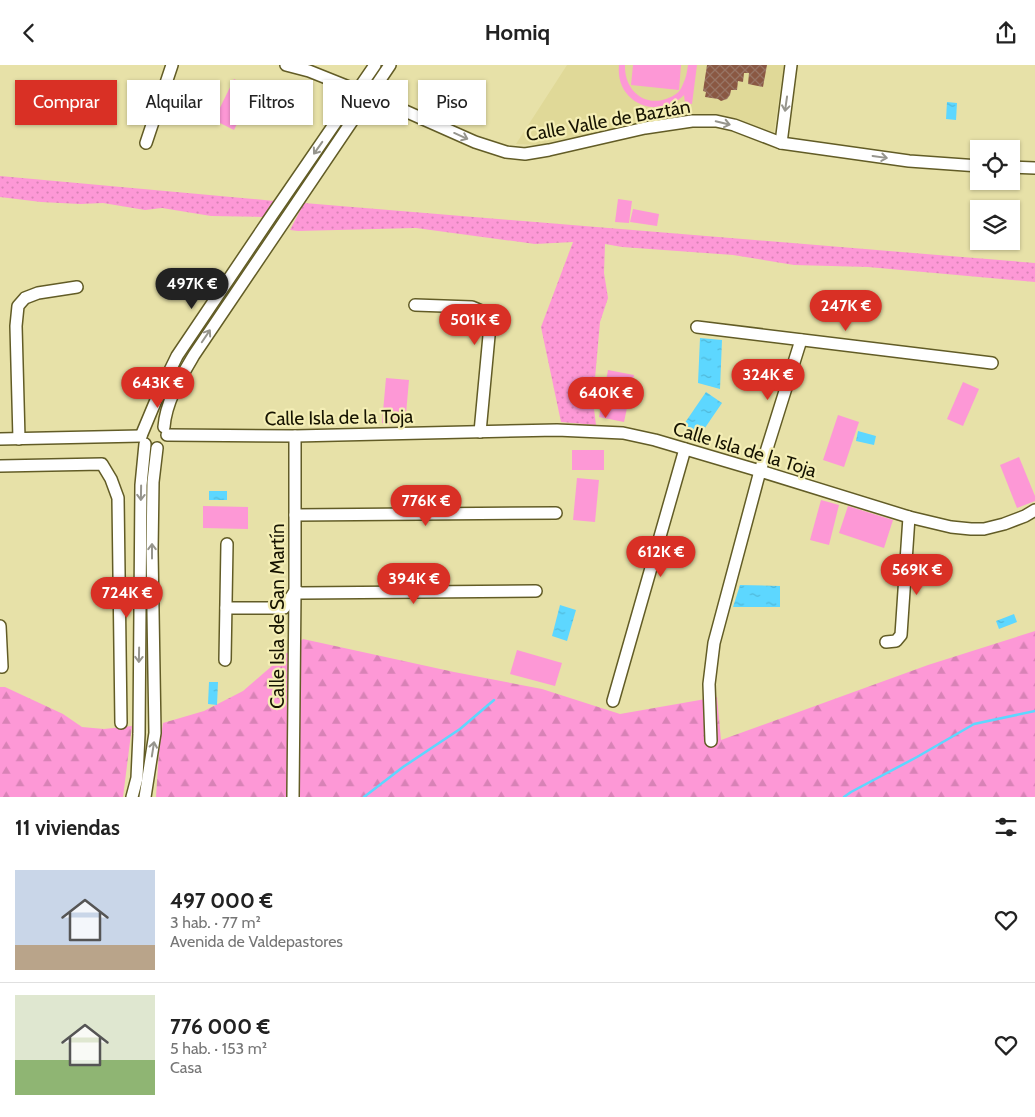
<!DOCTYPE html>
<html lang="es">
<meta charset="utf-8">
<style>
:root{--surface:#fff;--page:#f6f6f6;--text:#222;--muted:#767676;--line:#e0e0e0;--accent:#d93025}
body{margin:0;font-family:Cabin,sans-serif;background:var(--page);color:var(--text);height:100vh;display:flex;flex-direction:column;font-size:19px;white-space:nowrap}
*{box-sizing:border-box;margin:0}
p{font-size:16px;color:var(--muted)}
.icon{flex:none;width:28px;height:28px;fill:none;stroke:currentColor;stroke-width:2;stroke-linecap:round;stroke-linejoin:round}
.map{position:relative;height:732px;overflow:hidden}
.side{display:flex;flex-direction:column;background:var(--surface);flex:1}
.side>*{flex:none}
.top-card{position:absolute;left:15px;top:15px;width:500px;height:45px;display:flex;gap:10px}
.controls{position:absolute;left:970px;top:75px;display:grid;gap:10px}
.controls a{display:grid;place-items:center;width:50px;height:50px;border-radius:0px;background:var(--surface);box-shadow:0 1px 4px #0004;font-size:25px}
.price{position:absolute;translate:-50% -42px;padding:0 11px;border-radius:18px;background:var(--accent);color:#fff;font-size:16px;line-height:32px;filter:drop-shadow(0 1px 2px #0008)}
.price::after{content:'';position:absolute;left:50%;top:30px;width:15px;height:11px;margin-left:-8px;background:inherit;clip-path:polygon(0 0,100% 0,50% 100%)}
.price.on{background:#222;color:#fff}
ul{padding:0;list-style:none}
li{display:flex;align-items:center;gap:15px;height:125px;padding:0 15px}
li+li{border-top:1px solid var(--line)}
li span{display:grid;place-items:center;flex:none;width:140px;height:100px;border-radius:0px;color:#555}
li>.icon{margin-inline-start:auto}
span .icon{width:60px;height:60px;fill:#fffc;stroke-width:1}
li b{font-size:21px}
h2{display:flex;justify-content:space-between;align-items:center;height:60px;padding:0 15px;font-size:21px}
.chip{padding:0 18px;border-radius:0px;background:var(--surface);box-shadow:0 1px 4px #0004;font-size:18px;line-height:45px}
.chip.on{background:var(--accent);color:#fff}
header{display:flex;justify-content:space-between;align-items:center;height:65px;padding:0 15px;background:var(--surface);font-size:22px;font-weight:800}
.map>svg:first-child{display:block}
.built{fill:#e0d998}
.forest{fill:url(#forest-firs)}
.park{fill:url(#park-dots)}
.pitch{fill:#fd98d6}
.water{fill:url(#water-ripples)}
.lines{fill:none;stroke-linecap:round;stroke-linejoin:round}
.stream{stroke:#5dd7ff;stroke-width:2.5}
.building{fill:url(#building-cross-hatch)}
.minor-casing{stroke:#625c26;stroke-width:14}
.minor{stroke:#fff;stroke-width:11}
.oneway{stroke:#96958d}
.labels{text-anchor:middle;stroke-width:4.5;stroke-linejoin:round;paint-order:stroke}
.street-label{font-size:19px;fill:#161301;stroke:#f4eeb5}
</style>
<header><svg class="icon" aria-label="back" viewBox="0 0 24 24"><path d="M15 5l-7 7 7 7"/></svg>Homiq<svg class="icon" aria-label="share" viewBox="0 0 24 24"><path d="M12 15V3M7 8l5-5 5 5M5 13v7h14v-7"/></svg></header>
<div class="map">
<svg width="1035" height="732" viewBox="0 0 1035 732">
<defs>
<pattern id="forest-firs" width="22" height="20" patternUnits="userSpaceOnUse" patternTransform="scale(1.25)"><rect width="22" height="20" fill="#fd98d6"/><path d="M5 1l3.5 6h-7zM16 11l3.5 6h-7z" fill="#d882b6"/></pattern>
<pattern id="park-dots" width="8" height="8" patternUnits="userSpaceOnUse" patternTransform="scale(1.25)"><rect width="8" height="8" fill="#fd98d6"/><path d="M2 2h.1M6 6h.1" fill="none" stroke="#d882b6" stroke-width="1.8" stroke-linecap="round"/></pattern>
<pattern id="water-ripples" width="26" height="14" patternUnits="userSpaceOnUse" patternTransform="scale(1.25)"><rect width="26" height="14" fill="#5dd7ff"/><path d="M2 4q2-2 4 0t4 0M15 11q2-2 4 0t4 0" fill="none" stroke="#50b8d9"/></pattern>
<pattern id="building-cross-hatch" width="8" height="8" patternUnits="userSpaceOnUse" patternTransform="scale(1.25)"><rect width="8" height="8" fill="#8a5843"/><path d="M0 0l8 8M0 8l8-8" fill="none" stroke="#987565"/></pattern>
</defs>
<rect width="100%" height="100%" fill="#e7e1a8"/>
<path class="built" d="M 567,0 L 784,0 L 774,67 L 715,52 L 679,49 L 538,80 L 516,79 Z"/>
<g class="forest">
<path d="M 1035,566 L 1035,732 L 156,732 L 159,686 L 163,658 L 204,646 L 243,626 L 303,574 L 454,607 L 542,624 L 620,649 L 717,632 L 721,675 L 928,600 Z"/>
<path d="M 0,622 L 5,622 L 63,649 L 82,662 L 104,664 L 132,661 L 123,732 L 0,732 Z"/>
</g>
<g class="park">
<path d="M 0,111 L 275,136 L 265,152 L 211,151 L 162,143 L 145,145 L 103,138 L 80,139 L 41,137 L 0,132 Z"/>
<path d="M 304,138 L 1035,198 L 1035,217 L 868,202 L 794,200 L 733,190 L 622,182 L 605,179 L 604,208 L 608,233 L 600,257 L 593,336 L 596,360 L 561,357 L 541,262 L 573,177 L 535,179 L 416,163 L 298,166 L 290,165 Z"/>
</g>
<g class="pitch">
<path d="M 619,0 L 625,0 C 624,23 642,42 666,34 C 674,31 680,28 683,19 C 686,13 687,7 688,0 L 697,0 L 692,39 L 685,38 L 684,30 C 658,56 615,38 619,0 Z"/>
<path d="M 633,0 L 681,0 L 679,25 L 631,20 Z"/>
<path d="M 234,14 L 254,24 L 234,65 L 214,55 Z"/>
<path d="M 618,134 L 632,136 L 629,158 L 615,157 Z"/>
<path d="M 633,144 L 659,149 L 657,161 L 630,157 Z"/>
<path d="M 608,305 L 634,310 L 624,357 L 599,352 Z"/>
<path d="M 386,313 L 409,315 L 405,360 L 382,358 Z"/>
<path d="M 963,317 L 979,324 L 963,361 L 947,354 Z"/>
<path d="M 838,350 L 859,357 L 844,402 L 823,395 Z"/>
<rect x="572" y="385" width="32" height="20"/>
<path d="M 1019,392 L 1035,431 L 1035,436 L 1017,443 L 1000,400 Z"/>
<path d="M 577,413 L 599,415 L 595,457 L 573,455 Z"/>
<path d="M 821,435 L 839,440 L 829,480 L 810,475 Z"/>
<path d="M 203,441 L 248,442 L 248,464 L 203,463 Z"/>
<path d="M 848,441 L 893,455 L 884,483 L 839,468 Z"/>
<path d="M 517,585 L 562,598 L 555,621 L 510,609 Z"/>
</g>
<g class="water">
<path d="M 947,37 L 957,38 L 956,55 L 946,54 Z"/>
<path d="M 700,273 L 722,275 L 720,324 L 698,318 Z"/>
<path d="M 706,327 L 722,338 L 698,373 L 682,362 Z"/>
<path d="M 858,366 L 876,371 L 874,380 L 856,376 Z"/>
<rect x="209" y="426" width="18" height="9"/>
<path d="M 740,520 L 780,521 L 780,542 L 733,542 Z"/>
<path d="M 560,540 L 576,545 L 567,576 L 552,571 Z"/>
<path d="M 1014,549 L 1017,557 L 999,564 L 996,556 Z"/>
<path d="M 209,617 L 218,617 L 217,640 L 208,639 Z"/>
</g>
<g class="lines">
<g class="stream">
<path d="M 364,732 L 403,702 L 460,664 L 494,635"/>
<path d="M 844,732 L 851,727 L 917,692 L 974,659 L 1035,646"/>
</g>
</g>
<path class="building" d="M 707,0 L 767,0 L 763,22 L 748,19 L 749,8 L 744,8 L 743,17 L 738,16 L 737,25 L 731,25 L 730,30 L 727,34 L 721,36 L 718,34 L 705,32 L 706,27 L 703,26 Z"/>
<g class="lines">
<g class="minor-casing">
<g id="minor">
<path d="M 286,0 L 309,6 L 369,30 L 475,77 L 506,87 L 525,89 L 549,85 L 645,63 L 692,56 L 716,56 L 734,60 L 781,78 L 909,96 L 979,101"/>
<path d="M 146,78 L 172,0"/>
<path d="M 781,78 L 791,0"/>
<path d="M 1011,102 L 1035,103"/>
<path d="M 415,240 L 472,242 L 486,248 L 490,260 L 480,367"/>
<path d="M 697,262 L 992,298"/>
<path d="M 164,362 C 166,336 181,312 194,290 L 390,0"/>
<path d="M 167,370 L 295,371 L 557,365 L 623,368 L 655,375 L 760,406 L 909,452 L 951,462 L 971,464 L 984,464 L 1004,459 L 1025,451 L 1035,445"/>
<path d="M 141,371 L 159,328 L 177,291 L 272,150 L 375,0"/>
<path d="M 0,374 L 141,371"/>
<path d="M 19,374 L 16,261 L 18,241 L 25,233 L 38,228 L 77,222"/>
<path d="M 0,401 L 102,399 L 111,414 L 118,433 L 121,658"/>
<path d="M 295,450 L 556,448"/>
<path d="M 226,543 L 284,543 L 295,526 L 301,528 L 536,526"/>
<path d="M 0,561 L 2,602"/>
<path d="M 886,577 L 896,576 L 901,570 L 909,452"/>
<path d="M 225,595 L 227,479"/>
<path d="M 613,636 L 685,384"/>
<path d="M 711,676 L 709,619 L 714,578 L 760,406 L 801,275"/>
<path d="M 132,732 L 137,713 L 139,669 L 141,420 L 145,379"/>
<path d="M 145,732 L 155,668 L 152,486 L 153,417 L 157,383"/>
<path d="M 293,732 L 295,526 L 295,371"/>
</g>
</g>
<use href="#minor" class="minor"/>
</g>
<defs><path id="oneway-shaft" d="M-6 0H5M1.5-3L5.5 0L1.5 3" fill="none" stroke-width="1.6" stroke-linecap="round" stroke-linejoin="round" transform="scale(1.25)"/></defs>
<g class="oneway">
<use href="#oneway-shaft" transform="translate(786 39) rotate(98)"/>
<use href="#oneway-shaft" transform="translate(723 58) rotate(13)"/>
<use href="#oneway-shaft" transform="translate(461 71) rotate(24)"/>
<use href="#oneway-shaft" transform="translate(318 83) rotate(125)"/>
<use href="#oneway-shaft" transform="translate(880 92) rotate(8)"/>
<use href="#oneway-shaft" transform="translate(206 271) rotate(-56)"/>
<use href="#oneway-shaft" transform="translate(141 428) rotate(91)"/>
<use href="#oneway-shaft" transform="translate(152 486) rotate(-90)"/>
<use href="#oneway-shaft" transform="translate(139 590) rotate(91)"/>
<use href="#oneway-shaft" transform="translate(153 684) rotate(-81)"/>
</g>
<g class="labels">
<g class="street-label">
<text transform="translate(608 55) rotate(-10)" y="7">Calle Valle de Baztán</text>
<text transform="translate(339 352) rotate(-1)" y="7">Calle Isla de la Toja</text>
<text transform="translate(745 384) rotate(17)" y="7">Calle Isla de la Toja</text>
<text transform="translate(277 551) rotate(-90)" y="7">Calle Isla de San Martín</text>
</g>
</g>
</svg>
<div class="controls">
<a><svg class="icon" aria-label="locate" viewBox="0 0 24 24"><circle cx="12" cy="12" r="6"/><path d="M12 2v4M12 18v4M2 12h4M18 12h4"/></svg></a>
<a><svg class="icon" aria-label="layers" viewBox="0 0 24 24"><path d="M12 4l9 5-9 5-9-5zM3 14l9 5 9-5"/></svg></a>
</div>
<b class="price on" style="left:192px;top:245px">497K €</b>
<b class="price" style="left:846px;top:267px">247K €</b>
<b class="price" style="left:475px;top:281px">501K €</b>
<b class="price" style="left:768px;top:336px">324K €</b>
<b class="price" style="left:158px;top:344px">643K €</b>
<b class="price" style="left:606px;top:354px">640K €</b>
<b class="price" style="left:426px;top:462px">776K €</b>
<b class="price" style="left:661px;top:513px">612K €</b>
<b class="price" style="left:917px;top:531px">569K €</b>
<b class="price" style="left:414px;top:540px">394K €</b>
<b class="price" style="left:127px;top:554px">724K €</b>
<div class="top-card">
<a class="chip on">Comprar</a>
<a class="chip">Alquilar</a>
<a class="chip">Filtros</a>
<a class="chip">Nuevo</a>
<a class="chip">Piso</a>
</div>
</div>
<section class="side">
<h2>11 viviendas<svg class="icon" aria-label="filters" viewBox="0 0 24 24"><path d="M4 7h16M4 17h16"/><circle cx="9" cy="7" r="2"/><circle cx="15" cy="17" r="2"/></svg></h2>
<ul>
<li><span style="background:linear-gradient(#c9d6e8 75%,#b9a48a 0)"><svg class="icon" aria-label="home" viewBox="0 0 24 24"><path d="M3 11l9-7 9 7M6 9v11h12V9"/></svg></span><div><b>497 000 €</b><p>3 hab. · 77 m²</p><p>Avenida de Valdepastores</p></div><svg class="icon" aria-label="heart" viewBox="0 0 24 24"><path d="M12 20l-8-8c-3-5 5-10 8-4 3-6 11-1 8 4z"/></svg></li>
<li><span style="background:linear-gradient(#dfe7d0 65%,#8fb573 0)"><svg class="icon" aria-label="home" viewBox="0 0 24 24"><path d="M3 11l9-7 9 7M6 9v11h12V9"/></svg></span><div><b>776 000 €</b><p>5 hab. · 153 m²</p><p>Casa</p></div><svg class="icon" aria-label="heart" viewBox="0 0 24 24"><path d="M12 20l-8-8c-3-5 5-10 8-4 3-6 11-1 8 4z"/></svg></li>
</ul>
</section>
